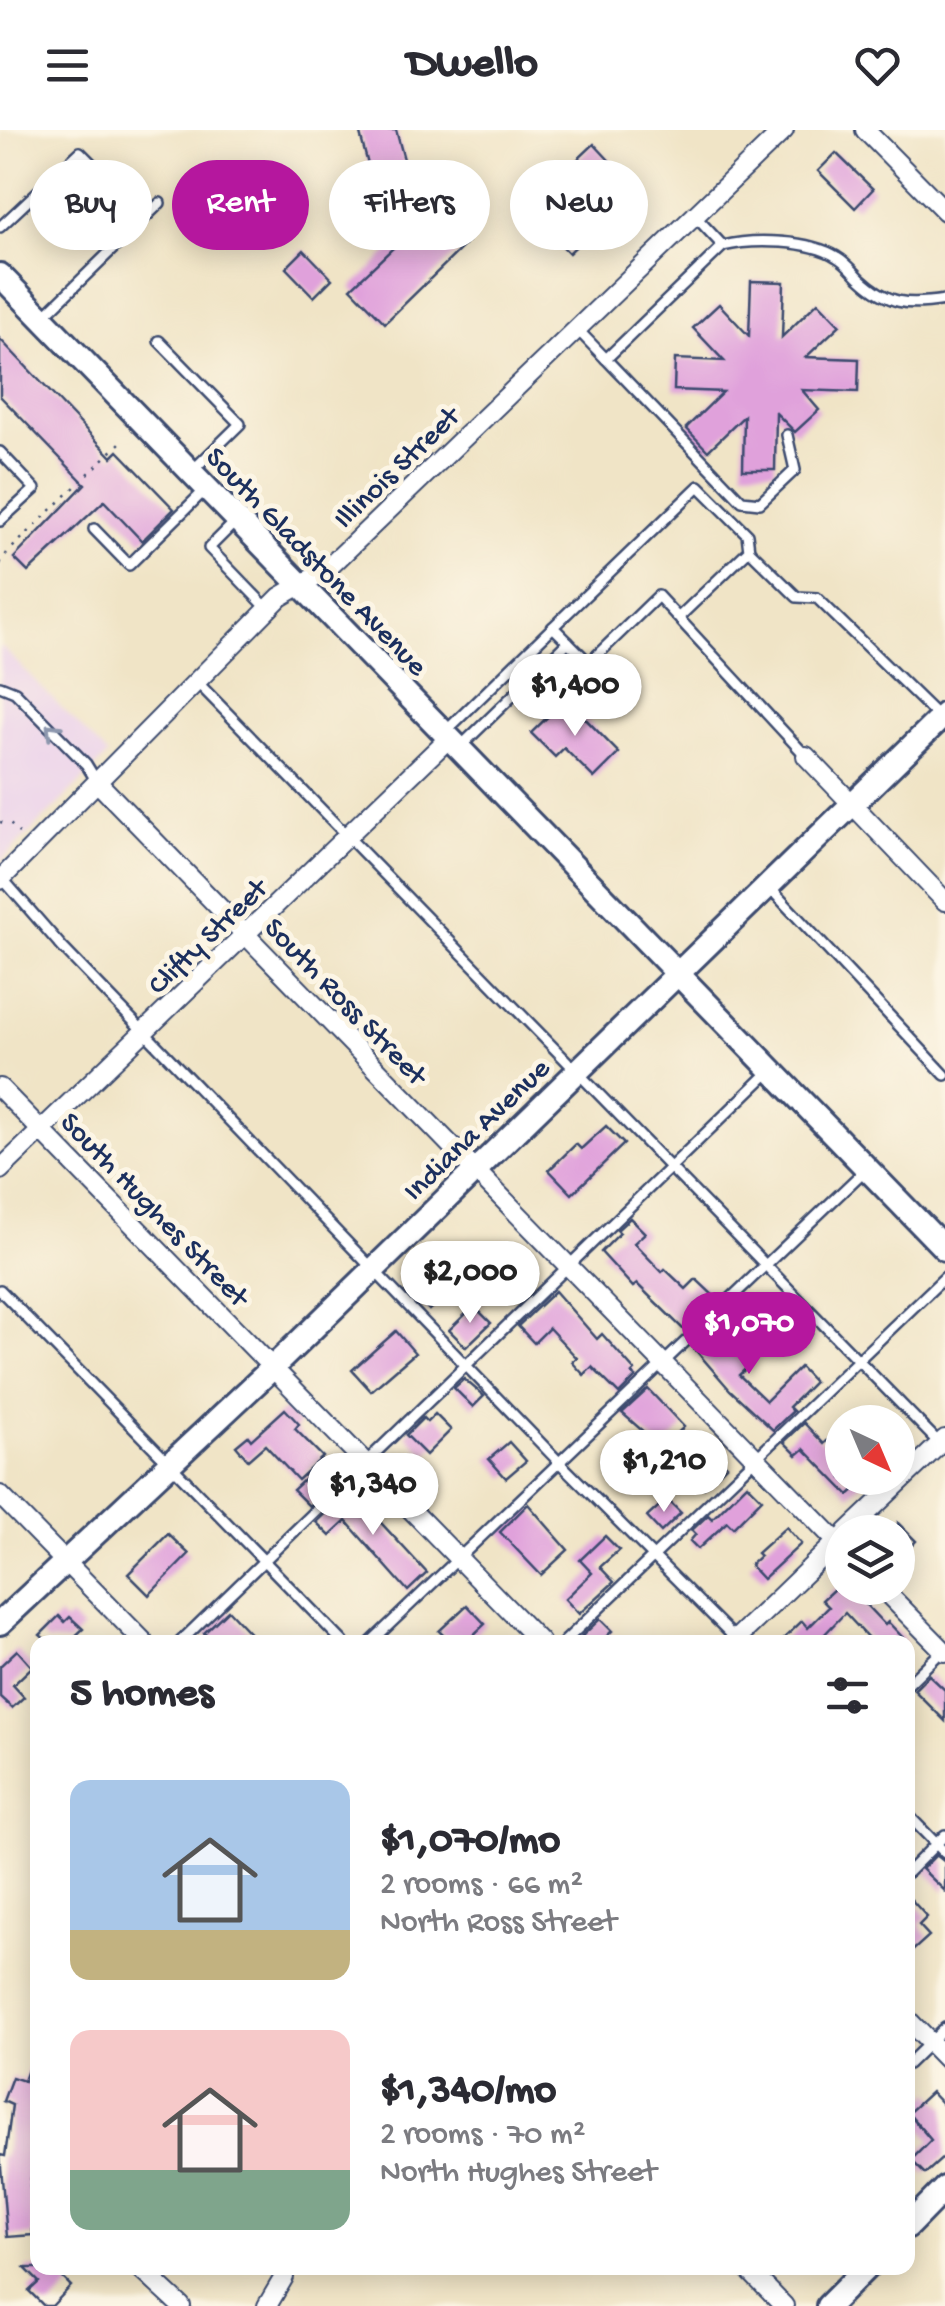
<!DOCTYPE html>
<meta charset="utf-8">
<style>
:root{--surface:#fff;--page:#f2f2f3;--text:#2b2b33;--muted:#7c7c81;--accent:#b5179e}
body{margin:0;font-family:"Gochi Hand",sans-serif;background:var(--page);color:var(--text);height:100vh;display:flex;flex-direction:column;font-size:38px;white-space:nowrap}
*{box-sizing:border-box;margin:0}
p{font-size:32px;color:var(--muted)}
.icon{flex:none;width:55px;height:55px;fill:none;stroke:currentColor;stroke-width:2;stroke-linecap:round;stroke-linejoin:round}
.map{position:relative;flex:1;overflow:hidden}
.panel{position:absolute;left:30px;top:1505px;width:885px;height:640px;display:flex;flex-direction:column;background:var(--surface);border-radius:20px;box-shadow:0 5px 25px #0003}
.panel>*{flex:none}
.banner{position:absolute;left:30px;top:30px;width:885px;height:90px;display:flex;gap:20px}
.needle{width:65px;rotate:136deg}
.buttons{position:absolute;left:825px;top:1275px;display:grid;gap:20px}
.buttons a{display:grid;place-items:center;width:90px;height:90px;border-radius:50%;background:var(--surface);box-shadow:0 5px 25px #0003;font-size:50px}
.price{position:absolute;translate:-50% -85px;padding:0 22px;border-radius:35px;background:#fff;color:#222;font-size:32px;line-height:65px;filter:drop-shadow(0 2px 5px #0008)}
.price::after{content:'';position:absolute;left:50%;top:60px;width:30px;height:22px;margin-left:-15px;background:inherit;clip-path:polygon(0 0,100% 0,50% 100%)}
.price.active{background:var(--accent);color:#fff}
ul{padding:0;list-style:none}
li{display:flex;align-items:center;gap:30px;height:250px;padding:0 40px}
li span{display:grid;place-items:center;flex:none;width:280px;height:200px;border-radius:20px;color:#555}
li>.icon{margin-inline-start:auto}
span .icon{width:120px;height:120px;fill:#fffc;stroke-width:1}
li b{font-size:42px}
h2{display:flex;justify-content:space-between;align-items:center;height:120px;padding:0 40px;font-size:42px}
.chip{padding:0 35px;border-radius:45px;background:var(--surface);box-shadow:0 5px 25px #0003;font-size:35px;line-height:90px}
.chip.active{background:var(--accent);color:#fff}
header{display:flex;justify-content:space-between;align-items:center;height:130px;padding:0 40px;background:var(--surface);font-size:45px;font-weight:700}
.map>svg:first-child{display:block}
.built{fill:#ebd1eb}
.building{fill:#e0a1db}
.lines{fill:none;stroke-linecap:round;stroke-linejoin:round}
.service-casing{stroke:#3b4a6e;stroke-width:14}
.minor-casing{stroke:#3b4a6e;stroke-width:22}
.tertiary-casing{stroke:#3b4a6e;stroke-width:28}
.path{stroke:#3b4a6e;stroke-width:2.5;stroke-dasharray:2.5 8;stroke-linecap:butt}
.service{stroke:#fff;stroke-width:9}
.minor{stroke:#fff;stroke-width:18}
.tertiary{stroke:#fff;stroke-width:22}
.oneway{stroke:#8d97ae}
.labels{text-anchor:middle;stroke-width:10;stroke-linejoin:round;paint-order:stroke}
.street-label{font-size:30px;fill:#1b2f5e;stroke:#fcf5e5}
</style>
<header><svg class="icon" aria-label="menu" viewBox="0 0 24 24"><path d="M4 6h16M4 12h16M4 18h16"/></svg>Dwello<svg class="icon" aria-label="heart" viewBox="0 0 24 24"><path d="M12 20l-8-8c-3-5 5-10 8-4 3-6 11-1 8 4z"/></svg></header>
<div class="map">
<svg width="945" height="2176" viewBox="0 0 945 2176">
<rect width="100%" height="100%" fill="#fcf5e5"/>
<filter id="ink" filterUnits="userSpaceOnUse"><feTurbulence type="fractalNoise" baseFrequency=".01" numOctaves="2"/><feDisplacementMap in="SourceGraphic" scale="20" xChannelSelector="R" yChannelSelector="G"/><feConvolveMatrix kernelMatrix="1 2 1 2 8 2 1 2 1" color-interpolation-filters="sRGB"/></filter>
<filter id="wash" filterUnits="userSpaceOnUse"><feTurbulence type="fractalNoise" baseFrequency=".0048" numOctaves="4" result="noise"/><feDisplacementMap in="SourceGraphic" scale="40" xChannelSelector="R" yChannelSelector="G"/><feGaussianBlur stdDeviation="2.25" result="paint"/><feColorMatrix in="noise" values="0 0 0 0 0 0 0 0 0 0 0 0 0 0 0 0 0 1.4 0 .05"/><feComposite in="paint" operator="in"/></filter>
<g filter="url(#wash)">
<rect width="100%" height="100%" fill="#f0e4c6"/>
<path class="built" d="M 0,515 L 108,625 L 0,732 Z"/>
<g id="blocks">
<g class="building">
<path d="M 359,0 L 396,0 L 413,63 L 378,73 Z"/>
<path d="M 594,14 L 636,59 L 569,123 L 526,78 Z"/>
<path d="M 836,23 L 873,59 L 855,78 L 818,41 Z"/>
<path d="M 435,78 L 468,112 L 385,193 L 351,158 Z"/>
<path d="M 304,120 L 332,149 L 314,167 L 286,138 Z"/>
<path d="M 751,151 L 784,152 L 782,207 L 818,172 L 840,195 L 806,227 L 859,229 L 858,262 L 802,260 L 819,280 L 795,302 L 776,283 L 775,340 L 743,340 L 744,286 L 708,321 L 686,298 L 723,262 L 674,260 L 675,229 L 724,231 L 693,198 L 719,174 L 749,206 Z"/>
<path d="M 0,209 L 112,327 L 118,321 L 174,379 L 142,411 L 104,371 L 28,442 L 14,428 L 85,354 L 0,266 Z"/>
<path d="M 566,569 L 619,623 L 594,648 L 564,618 L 555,627 L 531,603 Z"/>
<path d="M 606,996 L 624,1014 L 572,1064 L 549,1040 L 576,1014 L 581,1019 Z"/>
<path d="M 630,1088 L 645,1103 L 634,1113 L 662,1142 L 665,1139 L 686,1159 L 696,1149 L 714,1166 L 703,1178 L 706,1181 L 685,1201 L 637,1154 L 633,1157 L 601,1122 L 620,1103 L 617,1100 Z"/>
<path d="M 464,1117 L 473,1127 L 476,1124 L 495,1144 L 487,1151 L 495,1160 L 477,1176 L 457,1154 L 429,1180 L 416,1166 Z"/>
<path d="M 555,1161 L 597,1209 L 602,1204 L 635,1241 L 632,1244 L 636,1247 L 619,1264 L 592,1237 L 584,1245 L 572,1232 L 577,1228 L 549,1198 L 534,1213 L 518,1196 Z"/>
<path d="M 474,1176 L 491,1193 L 466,1217 L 449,1200 Z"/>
<path d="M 773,1178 L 791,1198 L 800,1190 L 812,1204 L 791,1223 L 757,1192 Z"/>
<path d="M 717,1192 L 754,1231 L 739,1245 L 766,1271 L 800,1237 L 814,1252 L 789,1277 L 793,1281 L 773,1300 L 730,1260 L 692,1216 Z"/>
<path d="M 396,1201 L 415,1223 L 371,1261 L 352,1240 Z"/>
<path d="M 464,1249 L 484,1266 L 473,1277 L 454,1258 Z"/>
<path d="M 648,1259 L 684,1297 L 662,1318 L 622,1283 Z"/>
<path d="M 285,1279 L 299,1294 L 295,1299 L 323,1327 L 298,1350 L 265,1315 L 248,1330 L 236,1316 L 248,1306 L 251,1310 Z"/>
<path d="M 435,1284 L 451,1300 L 426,1325 L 406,1305 L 423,1288 L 427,1292 Z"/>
<path d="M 804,1293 L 824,1314 L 832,1306 L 842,1316 L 842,1348 L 868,1348 L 849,1365 L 804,1319 L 797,1325 L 784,1312 Z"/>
<path d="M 509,1312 L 526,1331 L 506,1348 L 489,1329 Z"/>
<path d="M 710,1319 L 727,1335 L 704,1358 L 697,1352 L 692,1357 L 682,1347 Z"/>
<path d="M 310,1344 L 325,1360 L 309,1376 L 293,1360 Z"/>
<path d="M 747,1354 L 762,1369 L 733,1398 L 727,1392 L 698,1419 L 690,1411 L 696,1404 L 692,1400 L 708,1385 L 712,1389 Z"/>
<path d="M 350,1359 L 427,1443 L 408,1461 L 346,1391 L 330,1406 L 316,1392 Z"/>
<path d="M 667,1369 L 681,1383 L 661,1402 L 647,1387 Z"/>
<path d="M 528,1374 L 568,1420 L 541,1445 L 500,1402 Z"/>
<path d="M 898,1393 L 916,1411 L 898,1430 Z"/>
<path d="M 786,1397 L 801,1414 L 763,1449 L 750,1435 L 760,1426 L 757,1423 Z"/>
<path d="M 168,1404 L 189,1424 L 149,1465 L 128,1444 Z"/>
<path d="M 605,1406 L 619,1420 L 600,1437 L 614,1452 L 579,1484 L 565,1469 L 592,1443 L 580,1430 Z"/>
<path d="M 835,1458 L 850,1458 L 885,1495 L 888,1492 L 907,1512 L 872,1512 L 845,1483 L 820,1509 L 824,1512 L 780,1512 L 802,1491 L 808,1498 L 829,1477 L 822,1470 Z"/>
<path d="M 467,1475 L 485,1494 L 466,1512 L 450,1512 L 439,1501 Z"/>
<path d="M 228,1480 L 258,1512 L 213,1512 L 204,1503 Z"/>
<path d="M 59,1486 L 65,1492 L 70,1487 L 83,1499 L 69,1512 L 48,1512 L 40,1505 Z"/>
<path d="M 600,1489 L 612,1501 L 601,1512 L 589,1512 L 582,1506 Z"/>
<path d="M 17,1520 L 32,1537 L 13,1555 L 24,1567 L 12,1578 L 0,1567 L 0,1536 Z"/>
<path d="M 929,1545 L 945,1560 L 945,1591 L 914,1560 Z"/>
<path d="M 936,1725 L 945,1732 L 945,1761 L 922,1739 Z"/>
<path d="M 908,1766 L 927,1787 L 919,1795 L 929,1806 L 908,1825 Z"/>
<path d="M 36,1917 L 38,1997 L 30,2055 L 33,2105 L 7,2107 L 0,2025 L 5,2026 L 12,1975 L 3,1971 L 12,1947 L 24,1951 Z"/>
<path d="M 931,1962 L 945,1977 L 945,2026 L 925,2044 L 911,2030 L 931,2010 L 908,1983 Z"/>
<path d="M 25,2138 L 53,2138 L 71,2156 L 52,2176 L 44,2176 L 29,2161 L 39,2152 Z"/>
</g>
</g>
</g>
<g filter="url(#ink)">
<use href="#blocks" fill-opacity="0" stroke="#3b4a6e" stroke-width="2.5"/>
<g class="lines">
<g class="service-casing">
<g id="service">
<path d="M 695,86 L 723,116"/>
<path d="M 0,97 L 80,22 L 107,49"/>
<path d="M 44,186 L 160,73"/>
<path d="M 577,199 L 606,229 L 723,116 C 754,108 810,110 837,127 C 846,132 853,141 860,148 C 889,175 907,176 945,170"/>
<path d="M 159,211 L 240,294 L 193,340"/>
<path d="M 606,229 L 742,371 L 760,373 L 795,340 L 787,305"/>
<path d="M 0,322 L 35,359 L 0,391"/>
<path d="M 235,392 L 209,418 L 268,479"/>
<path d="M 94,399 L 129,435 L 205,360"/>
<path d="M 749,420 L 797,467 L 817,468 L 940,588"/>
<path d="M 679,487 L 749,420 L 747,404 L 699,356 L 553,497 L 589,533 L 658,466 L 806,626"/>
<path d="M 197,552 L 940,1314"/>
<path d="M 0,556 L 15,562 L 86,634 L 97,652"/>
<path d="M 444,603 L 553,497"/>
<path d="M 459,618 L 568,512"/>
<path d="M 2,748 L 62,817 L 560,1333 L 736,1509"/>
<path d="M 769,757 L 945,945"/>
<path d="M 0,1160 L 343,1512"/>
<path d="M 180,1512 L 769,942"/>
<path d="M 371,1512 L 864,1041"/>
<path d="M 564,1512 L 945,1147"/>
<path d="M 908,1554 L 945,1518"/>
<path d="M 908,1685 L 945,1723"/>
<path d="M 908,1742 L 945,1705"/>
<path d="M 908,1934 L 945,1898"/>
</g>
</g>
<g class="minor-casing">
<g id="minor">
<path d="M 865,0 L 945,81"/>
<path d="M 806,626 L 945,771"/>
<path d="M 97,652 L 842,1417"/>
<path d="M 0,750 L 280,467 L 326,440 L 784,0"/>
<path d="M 0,958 L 540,1512"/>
<path d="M 0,1040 L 449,608"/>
<path d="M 0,1365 L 144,1512"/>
<path d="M 847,1402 L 945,1309"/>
<path d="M 882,1458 L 945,1522"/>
<path d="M 733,1512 L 842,1407"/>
<path d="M 908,1890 L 945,1928"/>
<path d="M 140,2138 L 181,2176"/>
<path d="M 747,2138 L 784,2176"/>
<path d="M 267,2176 L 284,2147"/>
</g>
</g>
<g class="tertiary-casing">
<g id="tertiary">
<path d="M 0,145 L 945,1119"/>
<path d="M 0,1493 L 265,1245 L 945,584"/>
<path d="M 908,2096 L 945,2058"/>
<path d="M 828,2176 L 866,2138"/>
</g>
</g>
<g class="path">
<path d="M 0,434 L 7,423 L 120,313"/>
<path d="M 0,692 L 11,695 L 19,703"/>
</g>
<use href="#service" class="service"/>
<use href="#minor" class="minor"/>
<use href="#tertiary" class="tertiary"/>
</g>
<defs><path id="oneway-chevron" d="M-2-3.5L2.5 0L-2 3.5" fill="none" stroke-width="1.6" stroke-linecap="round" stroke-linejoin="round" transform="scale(2.5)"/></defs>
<use class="oneway" href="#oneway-chevron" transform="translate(52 600) rotate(-135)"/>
</g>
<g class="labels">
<g class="street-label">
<text transform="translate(395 336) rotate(-44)" y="10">Illinois Street</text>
<text transform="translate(318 430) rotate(46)" y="10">South Gladstone Avenue</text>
<text transform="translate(206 805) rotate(-44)" y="10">Clifty Street</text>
<text transform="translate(347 870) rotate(46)" y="10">South Ross Street</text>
<text transform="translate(475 998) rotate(-44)" y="10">Indiana Avenue</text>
<text transform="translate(156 1078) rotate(46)" y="10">South Hughes Street</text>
</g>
</g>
</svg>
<div class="buttons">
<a><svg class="needle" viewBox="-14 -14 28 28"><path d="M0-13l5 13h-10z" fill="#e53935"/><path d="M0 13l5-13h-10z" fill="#7c7c81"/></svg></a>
<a><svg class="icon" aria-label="layers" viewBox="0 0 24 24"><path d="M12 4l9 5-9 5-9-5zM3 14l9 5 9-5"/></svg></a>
</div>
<b class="price" style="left:575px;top:609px">$1,400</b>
<b class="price" style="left:470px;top:1196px">$2,000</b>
<b class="price active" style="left:749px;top:1247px">$1,070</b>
<b class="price" style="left:664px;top:1385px">$1,210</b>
<b class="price" style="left:373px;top:1408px">$1,340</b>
<div class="banner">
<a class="chip">Buy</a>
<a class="chip active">Rent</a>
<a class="chip">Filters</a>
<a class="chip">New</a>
</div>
<section class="panel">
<h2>5 homes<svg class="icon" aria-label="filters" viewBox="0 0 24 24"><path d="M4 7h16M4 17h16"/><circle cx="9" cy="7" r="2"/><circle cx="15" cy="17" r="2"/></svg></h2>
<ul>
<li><span style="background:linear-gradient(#a9c7e8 75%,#c2b280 0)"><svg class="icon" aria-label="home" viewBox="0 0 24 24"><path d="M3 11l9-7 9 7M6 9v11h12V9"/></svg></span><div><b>$1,070/mo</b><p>2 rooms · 66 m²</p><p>North Ross Street</p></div></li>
<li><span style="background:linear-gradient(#f6c9c9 70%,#7fa58c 0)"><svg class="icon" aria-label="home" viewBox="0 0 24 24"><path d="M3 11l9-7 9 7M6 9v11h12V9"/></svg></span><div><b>$1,340/mo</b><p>2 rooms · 70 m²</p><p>North Hughes Street</p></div></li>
</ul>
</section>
</div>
